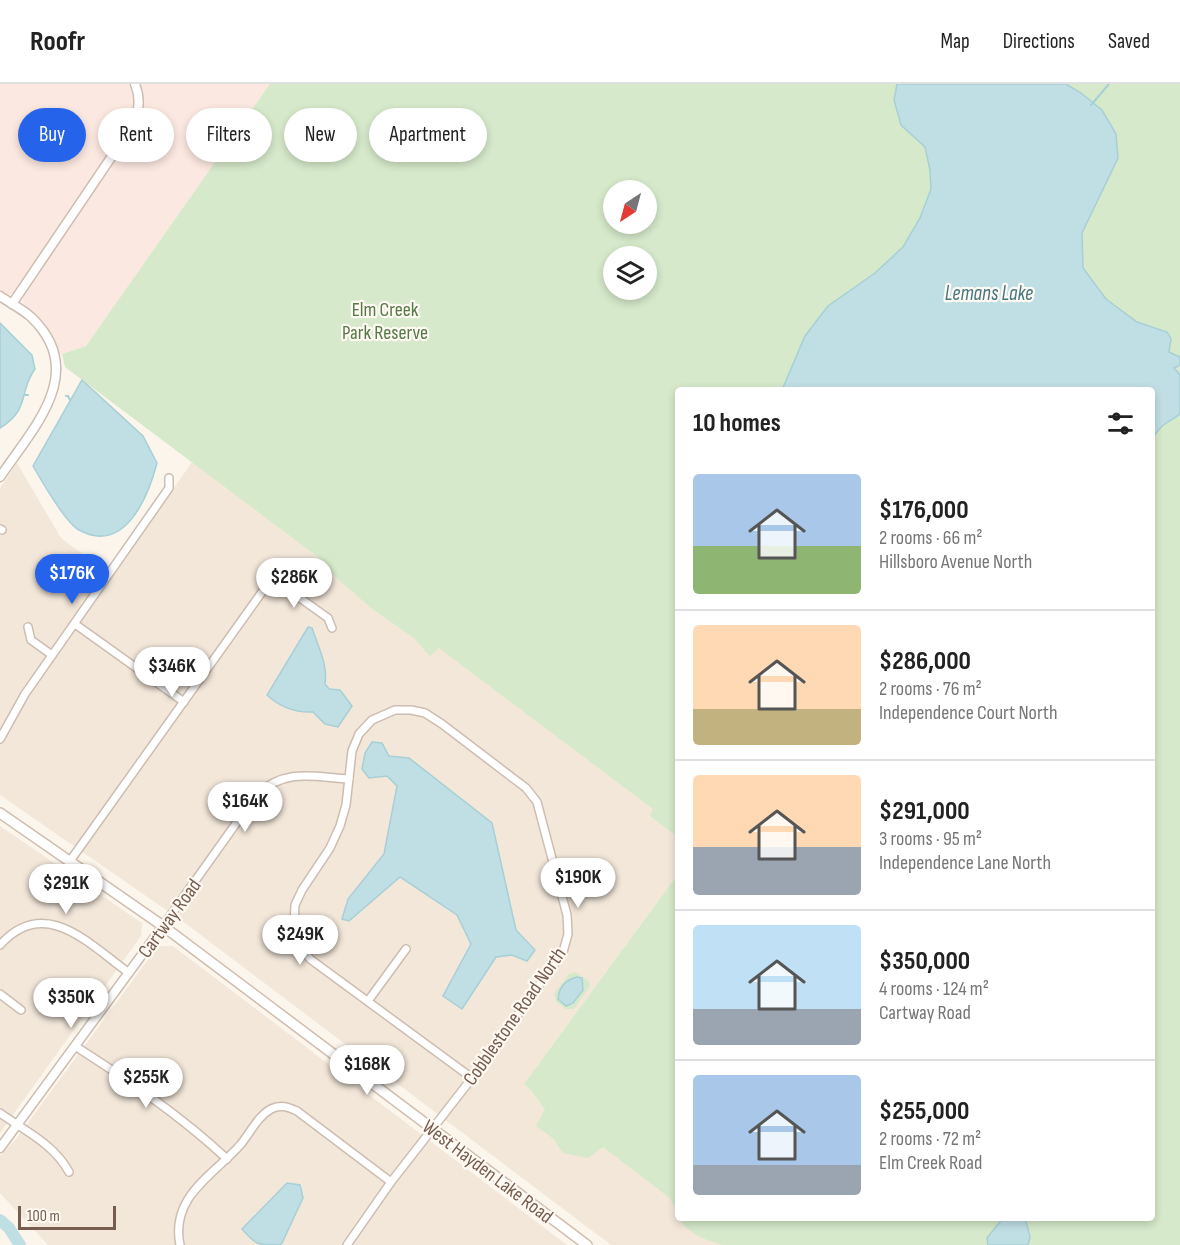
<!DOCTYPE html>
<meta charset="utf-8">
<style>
:root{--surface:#fff;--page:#f2f2f2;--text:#222;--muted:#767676;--line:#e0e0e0;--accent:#2563eb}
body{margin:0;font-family:"Sofia Sans Condensed",sans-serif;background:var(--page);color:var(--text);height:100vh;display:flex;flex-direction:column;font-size:22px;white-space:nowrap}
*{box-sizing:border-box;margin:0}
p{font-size:20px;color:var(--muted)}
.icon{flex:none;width:33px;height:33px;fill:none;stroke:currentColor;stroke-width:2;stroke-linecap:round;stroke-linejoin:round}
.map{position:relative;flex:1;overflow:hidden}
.drawer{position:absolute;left:675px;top:303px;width:480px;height:834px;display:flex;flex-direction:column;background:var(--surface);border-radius:6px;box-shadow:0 3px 9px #0003}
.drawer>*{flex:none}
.hud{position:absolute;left:18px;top:24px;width:567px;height:54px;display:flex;gap:12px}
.needle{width:39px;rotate:216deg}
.fabs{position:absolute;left:603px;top:96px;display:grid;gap:12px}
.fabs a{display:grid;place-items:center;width:54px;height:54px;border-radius:50%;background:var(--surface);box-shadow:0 3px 9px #0003;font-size:30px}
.scale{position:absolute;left:18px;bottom:15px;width:98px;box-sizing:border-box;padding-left:6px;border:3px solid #765d4f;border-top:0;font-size:16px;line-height:21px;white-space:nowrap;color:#765d4f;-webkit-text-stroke:4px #fef9f2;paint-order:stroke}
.price{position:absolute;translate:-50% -51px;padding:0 14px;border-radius:21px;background:#fff;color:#222;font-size:20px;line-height:39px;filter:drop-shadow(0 2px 3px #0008)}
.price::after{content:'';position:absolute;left:50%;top:36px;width:18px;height:14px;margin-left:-9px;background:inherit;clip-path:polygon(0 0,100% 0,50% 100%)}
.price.on{background:var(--accent);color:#fff}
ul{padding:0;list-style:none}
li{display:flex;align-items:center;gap:18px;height:150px;padding:0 18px}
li+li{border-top:2px solid var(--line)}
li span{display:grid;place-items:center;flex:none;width:168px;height:120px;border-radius:6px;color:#555}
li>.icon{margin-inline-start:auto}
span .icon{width:72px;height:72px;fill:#fffc;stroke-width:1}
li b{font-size:26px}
h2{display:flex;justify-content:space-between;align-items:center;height:72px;padding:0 18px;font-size:26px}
.tag{padding:0 21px;border-radius:27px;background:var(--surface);box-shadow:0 3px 9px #0003;font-size:21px;line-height:54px}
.tag.on{background:var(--accent);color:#fff}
header{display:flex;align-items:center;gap:36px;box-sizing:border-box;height:84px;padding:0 30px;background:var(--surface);border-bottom:2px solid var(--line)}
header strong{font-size:28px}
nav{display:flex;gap:33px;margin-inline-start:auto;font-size:21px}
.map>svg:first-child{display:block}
.residential{fill:#f3e7da}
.commercial{fill:#fbe8e0}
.green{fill:#d6e9ca;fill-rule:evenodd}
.water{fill:#c0dfe5;stroke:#a7cfd6;stroke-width:1.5}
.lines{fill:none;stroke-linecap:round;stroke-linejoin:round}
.stream{stroke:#a7cfd6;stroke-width:2}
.river{stroke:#c0dfe5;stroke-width:12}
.minor-casing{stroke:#cdbdb1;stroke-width:10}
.tertiary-casing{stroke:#cdbdb1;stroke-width:11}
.secondary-casing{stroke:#d0beaf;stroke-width:12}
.minor{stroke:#fff;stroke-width:7}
.tertiary{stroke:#fff;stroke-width:8}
.secondary{stroke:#fff;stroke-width:9}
.labels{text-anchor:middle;stroke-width:4.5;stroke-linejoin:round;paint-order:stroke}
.park-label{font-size:20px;fill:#567a47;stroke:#fef9f2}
.street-label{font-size:20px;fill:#765d4f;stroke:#fef9f2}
.water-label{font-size:21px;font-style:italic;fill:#477780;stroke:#fef9f2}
</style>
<header>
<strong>Roofr</strong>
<nav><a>Map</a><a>Directions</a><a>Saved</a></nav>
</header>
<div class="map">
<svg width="1180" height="1161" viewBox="0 0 1180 1161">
<rect width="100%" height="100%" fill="#fcf5eb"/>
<g class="residential">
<path d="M 192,378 L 678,743 L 678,790 L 524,1000 L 678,1116 L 678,1134 L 702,1134 L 735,1161 L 611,1161 L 185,839 L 0,711 L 0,404 L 17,379 L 61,454 L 113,492 Z"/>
<path d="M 0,742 L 142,839 L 141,852 L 0,1049 Z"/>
<path d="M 158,862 L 173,862 L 567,1161 L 48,1161 L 0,1109 L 0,1072 L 16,1055 Z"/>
</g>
<g class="commercial">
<path d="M 0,0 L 129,0 L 134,19 L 133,32 L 127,44 L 13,209 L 9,211 L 0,207 Z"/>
<path d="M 140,0 L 333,0 L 217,76 L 86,262 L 58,271 L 50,249 L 40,236 L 24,222 L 22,212 L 134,49 L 142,34 L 144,21 Z"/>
</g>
<g class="green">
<path d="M 270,0 L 1180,0 L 1180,1161 L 723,1161 C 708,1157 686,1149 679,1134 L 1152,1134 L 1152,306 L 678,306 L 678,753 L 650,732 L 653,725 L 439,564 L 430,572 L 414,554 L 371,524 L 321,480 L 322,476 L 65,283 L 62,270 L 86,262 ZM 614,106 L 646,106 L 646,140 L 614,140 ZM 614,172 L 646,172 L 646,206 L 614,206 Z"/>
<path d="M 678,790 L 678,1131 L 670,1114 L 603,1063 L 588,1074 L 563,1069 L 554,1055 L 536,1042 L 545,1025 L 531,1006 L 524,1000 Z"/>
<path d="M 575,888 L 589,897 L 590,902 L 574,925 L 566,925 L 556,918 L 554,910 L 569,890 Z"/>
</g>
<g class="water">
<path d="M 897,0 L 1066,0 L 1081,9 L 1102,26 L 1116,50 L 1118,74 L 1082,149 L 1083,184 L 1106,215 L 1137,238 L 1167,248 L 1171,255 L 1169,268 L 1180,273 L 1180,281 L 1174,284 L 1180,291 L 1180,330 L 1162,342 L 1152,354 L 1152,306 L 782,306 L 805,252 L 828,222 L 875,189 L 903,163 L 920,134 L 931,105 L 930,86 L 925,63 L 901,41 L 894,16 Z"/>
<path d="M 0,239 L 32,271 L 35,285 C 18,308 31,325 0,344 Z"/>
<path d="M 82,296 L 143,352 L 157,379 C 148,413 125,471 79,446 C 66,439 41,396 33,382 Z"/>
<path d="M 308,543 L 312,544 C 318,562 328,581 325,600 L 329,605 L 340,606 L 352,622 L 338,643 L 325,640 L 313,628 C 295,629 280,623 267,611 Z"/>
<path d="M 372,658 L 382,659 L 389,672 L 409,674 L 492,739 L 516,846 L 535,866 L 527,877 L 512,871 L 496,873 L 462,925 L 443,912 L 471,860 L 457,831 L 400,793 L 349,837 L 342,835 L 348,815 L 384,770 L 397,702 L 387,692 L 369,694 L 362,685 L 365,669 Z"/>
<path d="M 577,893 L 582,894 L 583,906 L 573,919 L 566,922 L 558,915 C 559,903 565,896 577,893 Z"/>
<path d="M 287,1099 L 300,1101 L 303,1114 L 282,1159 L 280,1161 C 257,1161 256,1161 242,1145 Z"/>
<path d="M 1003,1134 L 1025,1134 L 1030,1153 L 1028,1161 L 988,1161 L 987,1154 Z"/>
</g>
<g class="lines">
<g class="stream">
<path d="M 1091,21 L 1109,0"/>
<path d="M 25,311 L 28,311"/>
<path d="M 66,312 L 68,312 L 70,316"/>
</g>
<path class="river" d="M 0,1136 L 9,1144 L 20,1161"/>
<g class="minor-casing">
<g id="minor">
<path d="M 0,445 L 2,446"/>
<path d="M 272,494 L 328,534 L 332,544"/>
<path d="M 75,540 L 184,618"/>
<path d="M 28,543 L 31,556 L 52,571"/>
<path d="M 0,655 L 25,610 L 169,404 L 169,394"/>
<path d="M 70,777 L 272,494 L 284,481 L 293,479"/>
<path d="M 163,842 L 257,710 C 287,684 313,693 349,695"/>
<path d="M 0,861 C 45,811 89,860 129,889"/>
<path d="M 0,910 L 21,926"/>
<path d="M 368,917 L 406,865"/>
<path d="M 75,962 C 128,996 181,1032 227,1075"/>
<path d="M 0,1029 C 25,1047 54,1060 69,1088"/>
<path d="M 180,1161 C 170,1112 214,1091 241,1060 C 250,1049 258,1032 271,1025 C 280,1020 288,1023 297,1027 L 391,1098"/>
<path d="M 347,1161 L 391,1098 L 472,994 L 563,868 L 568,850 L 567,831 L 537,718 L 526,704 L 442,640 L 425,629 L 411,626 L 395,626 L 372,636 L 359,650 L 352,667 L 346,721 L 340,742 L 330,764 L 302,806 L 295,821 L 294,841 L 299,859 L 310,875 L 472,994"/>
</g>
</g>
<g class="tertiary-casing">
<g id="tertiary">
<path d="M 0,212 C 10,219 22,225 31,233 C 89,288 33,344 0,393"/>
<path d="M 12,220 L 133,41 C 139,26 141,15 135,0"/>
<path d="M 0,1064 L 163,842"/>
</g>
</g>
<g class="secondary-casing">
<path id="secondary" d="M 0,729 L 163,842 L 587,1161"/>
</g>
<use href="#minor" class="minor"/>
<use href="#tertiary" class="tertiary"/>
<use href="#secondary" class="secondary"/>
</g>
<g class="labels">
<g class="park-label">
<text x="385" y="232">Elm Creek<tspan x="385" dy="23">Park Reserve</tspan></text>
</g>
<g class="street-label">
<text transform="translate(169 834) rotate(-54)" y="7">Cartway Road</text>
<text transform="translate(514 932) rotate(-55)" y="7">Cobblestone Road North</text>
<text transform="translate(488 1087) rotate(37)" y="7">West Hayden Lake Road</text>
</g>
<g class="water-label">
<text x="989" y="216">Lemans Lake</text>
</g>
</g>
</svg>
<div class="fabs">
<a><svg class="needle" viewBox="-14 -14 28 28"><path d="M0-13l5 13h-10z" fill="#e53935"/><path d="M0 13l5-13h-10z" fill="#767676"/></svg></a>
<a><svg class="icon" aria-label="layers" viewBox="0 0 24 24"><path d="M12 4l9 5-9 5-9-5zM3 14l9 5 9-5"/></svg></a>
</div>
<div class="scale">100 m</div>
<b class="price on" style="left:72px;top:521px">$176K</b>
<b class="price" style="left:294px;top:525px">$286K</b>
<b class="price" style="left:172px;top:614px">$346K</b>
<b class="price" style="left:245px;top:749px">$164K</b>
<b class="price" style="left:578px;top:825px">$190K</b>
<b class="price" style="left:66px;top:831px">$291K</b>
<b class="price" style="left:300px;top:882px">$249K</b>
<b class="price" style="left:71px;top:945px">$350K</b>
<b class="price" style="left:367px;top:1012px">$168K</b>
<b class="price" style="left:146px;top:1025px">$255K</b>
<div class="hud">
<a class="tag on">Buy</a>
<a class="tag">Rent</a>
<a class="tag">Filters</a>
<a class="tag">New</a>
<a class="tag">Apartment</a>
</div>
<section class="drawer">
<h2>10 homes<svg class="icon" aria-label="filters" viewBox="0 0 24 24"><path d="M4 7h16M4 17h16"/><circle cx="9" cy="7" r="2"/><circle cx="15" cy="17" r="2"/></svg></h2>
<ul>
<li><span style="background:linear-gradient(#a9c7e8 60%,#8fb573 0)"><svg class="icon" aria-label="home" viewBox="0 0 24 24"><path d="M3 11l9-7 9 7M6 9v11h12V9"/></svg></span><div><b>$176,000</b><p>2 rooms · 66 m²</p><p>Hillsboro Avenue North</p></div></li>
<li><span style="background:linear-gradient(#ffd9b3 70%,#c2b280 0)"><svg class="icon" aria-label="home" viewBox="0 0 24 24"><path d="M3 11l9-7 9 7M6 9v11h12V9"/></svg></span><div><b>$286,000</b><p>2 rooms · 76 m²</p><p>Independence Court North</p></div></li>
<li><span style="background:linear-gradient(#ffd9b3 60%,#9aa5b1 0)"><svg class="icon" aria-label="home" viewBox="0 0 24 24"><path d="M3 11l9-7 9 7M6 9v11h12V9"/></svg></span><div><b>$291,000</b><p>3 rooms · 95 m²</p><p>Independence Lane North</p></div></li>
<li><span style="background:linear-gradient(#bfe0f5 70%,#9aa5b1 0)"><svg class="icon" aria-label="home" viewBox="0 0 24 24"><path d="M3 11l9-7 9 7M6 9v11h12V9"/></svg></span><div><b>$350,000</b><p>4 rooms · 124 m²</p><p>Cartway Road</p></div></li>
<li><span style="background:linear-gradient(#a9c7e8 75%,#9aa5b1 0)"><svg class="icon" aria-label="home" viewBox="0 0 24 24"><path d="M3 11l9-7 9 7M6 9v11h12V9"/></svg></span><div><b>$255,000</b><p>2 rooms · 72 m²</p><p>Elm Creek Road</p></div></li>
</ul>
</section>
</div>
